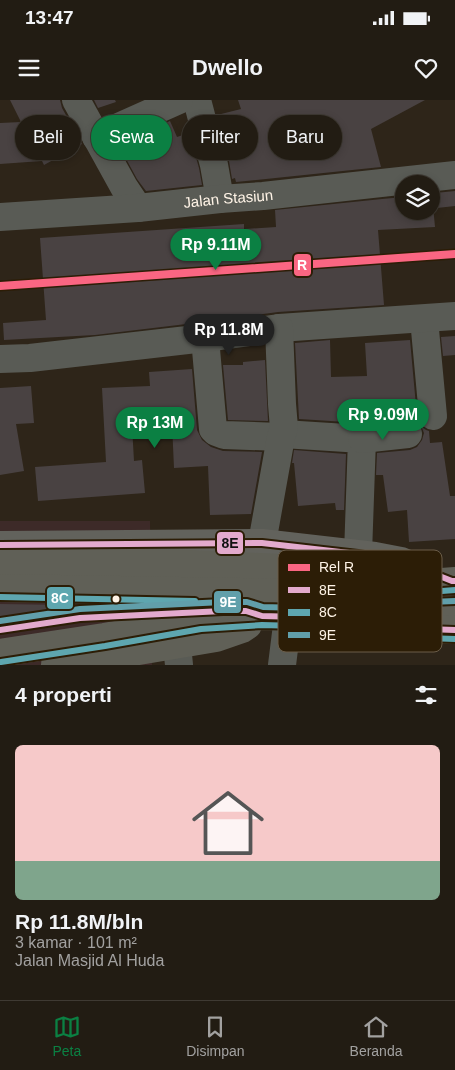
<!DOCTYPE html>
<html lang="id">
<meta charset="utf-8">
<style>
:root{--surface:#221c13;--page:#2a251c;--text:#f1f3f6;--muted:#a2a1a0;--line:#3f3a33;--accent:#0b8043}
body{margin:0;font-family:Arial,sans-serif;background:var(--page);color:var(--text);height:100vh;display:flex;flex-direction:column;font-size:19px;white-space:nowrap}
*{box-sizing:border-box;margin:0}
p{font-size:16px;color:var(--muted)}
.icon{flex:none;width:28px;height:28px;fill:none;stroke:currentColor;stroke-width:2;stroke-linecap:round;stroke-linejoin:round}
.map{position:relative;height:565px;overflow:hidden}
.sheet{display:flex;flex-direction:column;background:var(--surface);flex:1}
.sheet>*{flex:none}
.guide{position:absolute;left:15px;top:15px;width:425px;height:45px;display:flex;gap:10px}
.tools{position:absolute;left:395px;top:75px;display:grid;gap:10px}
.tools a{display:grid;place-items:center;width:45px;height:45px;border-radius:50%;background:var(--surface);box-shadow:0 2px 8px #0003,0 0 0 1px var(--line);font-size:25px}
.price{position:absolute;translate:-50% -42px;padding:0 11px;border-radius:18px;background:var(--accent);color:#fff;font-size:16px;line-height:32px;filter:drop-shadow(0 1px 2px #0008)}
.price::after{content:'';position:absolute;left:50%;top:30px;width:15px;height:11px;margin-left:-8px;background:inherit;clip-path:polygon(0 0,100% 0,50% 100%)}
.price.selected{background:#222;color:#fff}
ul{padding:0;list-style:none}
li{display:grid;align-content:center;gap:10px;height:265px;padding:0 15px}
li span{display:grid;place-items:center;height:155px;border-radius:8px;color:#555}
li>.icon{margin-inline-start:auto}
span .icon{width:90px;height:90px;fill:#fffc;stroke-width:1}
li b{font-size:21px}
h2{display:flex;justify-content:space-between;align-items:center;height:60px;padding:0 15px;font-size:21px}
.tag{padding:0 18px;border-radius:22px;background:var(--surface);box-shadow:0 2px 8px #0003,0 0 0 1px var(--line);font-size:18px;line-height:45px}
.tag.selected{background:var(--accent);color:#fff}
.status{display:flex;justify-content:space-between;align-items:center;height:35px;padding:0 25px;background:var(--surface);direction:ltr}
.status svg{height:14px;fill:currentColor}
header{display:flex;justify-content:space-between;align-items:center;height:65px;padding:0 15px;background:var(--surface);font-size:22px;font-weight:800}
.tabs{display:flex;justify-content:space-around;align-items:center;height:70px;border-top:1px solid var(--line);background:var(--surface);font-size:14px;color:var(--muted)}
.tabs a{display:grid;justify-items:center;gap:2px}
.tabs .selected{color:var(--accent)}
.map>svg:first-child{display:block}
.commercial{fill:#3d2a28}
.building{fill:#494242}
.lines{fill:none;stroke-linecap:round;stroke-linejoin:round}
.minor{stroke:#595b55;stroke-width:28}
.major{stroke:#62625c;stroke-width:28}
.highway{stroke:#606057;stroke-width:28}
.bus-1-casing{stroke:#2c1d06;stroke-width:10}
.bus-2-casing{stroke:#2c1d06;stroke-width:10}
.bus-3-casing{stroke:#2c1d06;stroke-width:10}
.bus-1{stroke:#e3aacd;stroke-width:6}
.bus-2{stroke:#5ea6af;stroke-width:6}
.bus-3{stroke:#619faa;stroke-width:6}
.rail-1-casing{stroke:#2c1d06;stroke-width:11}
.rail-1{stroke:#fa6682;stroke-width:8}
.bus-dot{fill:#fef3e6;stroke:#2c1d06;stroke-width:2}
.labels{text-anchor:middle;stroke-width:4;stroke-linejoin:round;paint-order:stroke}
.street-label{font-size:15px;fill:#fef3e6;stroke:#2c1d06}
.key{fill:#2c1d06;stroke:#6b5d49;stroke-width:1}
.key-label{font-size:14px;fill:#fef3e6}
.line-badge{stroke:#2c1d06;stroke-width:2}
.badge-label{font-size:14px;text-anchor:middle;font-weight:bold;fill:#fff}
.pale-badge-label{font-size:14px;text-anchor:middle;font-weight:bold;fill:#111}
</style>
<div class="status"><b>13:47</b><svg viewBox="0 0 49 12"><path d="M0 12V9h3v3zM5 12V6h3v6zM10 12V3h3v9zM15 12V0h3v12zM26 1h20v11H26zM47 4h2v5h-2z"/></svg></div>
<header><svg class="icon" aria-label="menu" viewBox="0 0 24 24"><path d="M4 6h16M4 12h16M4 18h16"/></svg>Dwello<svg class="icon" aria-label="heart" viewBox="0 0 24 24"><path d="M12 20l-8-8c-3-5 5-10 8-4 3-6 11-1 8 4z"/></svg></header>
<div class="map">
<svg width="455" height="565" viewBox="0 0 455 565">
<rect width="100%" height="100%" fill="#2e2519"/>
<path class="commercial" d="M 0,421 L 150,421 L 152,565 L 0,565 Z"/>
<g class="building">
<path d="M 10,0 L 60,0 L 62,8 L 82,44 L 44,65 L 42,61 L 0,64 L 0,23 L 21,22 Z"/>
<path d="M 94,0 L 115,0 L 116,2 L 98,8 Z"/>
<path d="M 238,0 L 425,0 L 371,29 L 381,67 L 236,82 L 235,78 L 232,79 L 229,61 L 217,15 L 241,9 Z"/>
<path d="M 170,21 L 177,37 L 189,33 L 199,68 L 202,85 L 146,91 L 137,79 L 118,44 Z"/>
<path d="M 455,91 L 455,106 L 437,108 L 435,93 Z"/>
<path d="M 431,95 L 432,95 L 435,127 L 378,130 L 384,205 L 278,212 L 203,222 L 95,235 L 4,240 L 3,223 L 46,220 L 40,138 L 244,124 L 244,129 L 276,127 L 275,110 L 382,99 L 404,97 L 404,111 L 431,111 Z"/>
<path d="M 455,236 L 455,255 L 443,256 L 441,237 Z"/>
<path d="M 330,240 L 331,277 L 367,276 L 365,243 L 410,240 L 417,317 L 420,324 L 414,320 L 407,318 L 362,323 L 299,319 L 295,243 Z"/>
<path d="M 265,260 L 268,321 L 228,320 L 223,265 L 243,265 L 243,262 Z"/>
<path d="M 192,269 L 197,330 L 202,340 L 211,347 L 223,351 L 262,352 L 251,414 L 210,415 L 208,366 L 174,368 L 172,324 L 132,326 L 134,361 L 142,360 L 145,393 L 38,401 L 35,367 L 106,362 L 102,288 L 150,286 L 149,272 Z"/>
<path d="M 31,286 L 34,323 L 16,324 L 24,371 L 0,375 L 0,288 Z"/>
<path d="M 421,326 L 426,330 L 429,331 L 430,343 L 442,342 L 450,396 L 455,396 L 455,439 L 409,442 L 407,410 L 388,412 L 383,375 L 376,375 L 377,353 L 410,350 L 417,347 L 422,340 L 424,333 Z"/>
<path d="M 294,350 L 346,354 L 344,410 L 336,410 L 335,403 L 298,406 L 294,363 L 292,363 Z"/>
<path d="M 0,504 L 66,505 L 66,507 L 0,521 Z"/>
</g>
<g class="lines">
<g class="minor">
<path d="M 76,0 L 124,87 L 138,108"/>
<path d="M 197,0 L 214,65 L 220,99"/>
<path d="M 96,37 L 179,0"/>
<path id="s1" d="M 0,117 L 138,108 L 220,99 L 263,96 L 455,75"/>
<path d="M 424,219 L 433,316"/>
<path d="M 205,238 L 213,329 L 216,332 L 224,335 L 281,337"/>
<path d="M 0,259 L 30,258 L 205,238 L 279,228 L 455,216"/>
<path d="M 283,334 L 362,339 L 358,454"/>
<path d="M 362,339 L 408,334"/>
<path d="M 262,443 L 281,337 L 284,328 L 282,304 L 279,228"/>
<path d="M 177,545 L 179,565"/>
<path d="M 282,565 L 288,517"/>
</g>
<path class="major" d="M 0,445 L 262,443 L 375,456 L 401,461 L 425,471"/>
<g class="highway">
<path d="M 0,461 L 189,464 L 393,473 L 415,478"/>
<path d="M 0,488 L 295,493 L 345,497 L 428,483 L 455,481"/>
<path d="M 404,512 L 455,510"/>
<path d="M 0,553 L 104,537 L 200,520 L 262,516 L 337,518 L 371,527 L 455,530"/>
<path d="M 55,565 L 216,538 L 242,529 L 248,525"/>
</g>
<g class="bus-1-casing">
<g id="bus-1">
<path d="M 0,445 L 262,443 L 358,454 L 401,461 L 452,481 L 455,481"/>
<path d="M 0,530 L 80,518 L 223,511 L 246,511 L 262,516 L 337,518 L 371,527 L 455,530"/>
</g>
</g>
<g class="bus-2-casing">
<g id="bus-2">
<path d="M 0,497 L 195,501"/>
<path d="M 334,505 L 346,506 L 429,492 L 455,490"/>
<path d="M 1,562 L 105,546 L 201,529 L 262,525 L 336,527 L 370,536 L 455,539"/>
</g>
</g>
<g class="bus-3-casing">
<path id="bus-3" d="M 0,521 L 80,509 L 223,502 L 247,502 L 263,507 L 337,509 L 406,503 L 455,501"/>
</g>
<use href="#bus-1" class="bus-1"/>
<use href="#bus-2" class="bus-2"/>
<use href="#bus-3" class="bus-3"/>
<g class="rail-1-casing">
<path id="rail-1" d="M 0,186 L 455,154"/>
</g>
<use href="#rail-1" class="rail-1"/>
</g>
<circle class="bus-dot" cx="116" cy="499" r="4.5"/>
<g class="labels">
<g class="street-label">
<text dy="5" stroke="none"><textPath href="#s1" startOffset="229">Jalan Stasiun</textPath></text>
</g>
</g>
<rect x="278" y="450" width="164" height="102" rx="8" class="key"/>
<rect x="288" y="464" width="22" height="7" fill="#fa6682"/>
<rect x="288" y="487" width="22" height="6" fill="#e3aacd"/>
<rect x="288" y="509" width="22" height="7" fill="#5ea6af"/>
<rect x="288" y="532" width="22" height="6" fill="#619faa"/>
<g class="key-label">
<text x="319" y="472">Rel R</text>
<text x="319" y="495">8E</text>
<text x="319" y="517">8C</text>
<text x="319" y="540">9E</text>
</g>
<g class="line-badge">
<rect x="293" y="153" width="19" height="24" rx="5" fill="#fa6682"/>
<rect x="216" y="431" width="28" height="24" rx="5" fill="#e3aacd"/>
<rect x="46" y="486" width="28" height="24" rx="5" fill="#5ea6af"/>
<rect x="213" y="490" width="29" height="24" rx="5" fill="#619faa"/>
</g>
<g class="badge-label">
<text x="302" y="170">R</text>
<text x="60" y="503">8C</text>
<text x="228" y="507">9E</text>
</g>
<g class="pale-badge-label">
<text x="230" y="448">8E</text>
</g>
</svg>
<div class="tools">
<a><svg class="icon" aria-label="layers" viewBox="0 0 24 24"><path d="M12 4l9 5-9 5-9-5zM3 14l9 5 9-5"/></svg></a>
</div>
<b class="price" style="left:216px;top:171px">Rp 9.11M</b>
<b class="price selected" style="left:229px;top:256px">Rp 11.8M</b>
<b class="price" style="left:383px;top:341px">Rp 9.09M</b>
<b class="price" style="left:155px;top:349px">Rp 13M</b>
<div class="guide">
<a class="tag">Beli</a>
<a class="tag selected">Sewa</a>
<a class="tag">Filter</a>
<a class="tag">Baru</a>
</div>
</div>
<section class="sheet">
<h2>4 properti<svg class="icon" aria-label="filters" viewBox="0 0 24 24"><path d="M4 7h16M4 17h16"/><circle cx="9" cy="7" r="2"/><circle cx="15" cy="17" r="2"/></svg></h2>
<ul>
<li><span style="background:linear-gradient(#f6c9c9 75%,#7fa58c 0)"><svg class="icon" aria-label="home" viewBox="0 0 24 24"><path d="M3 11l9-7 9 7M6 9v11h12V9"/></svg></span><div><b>Rp 11.8M/bln</b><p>3 kamar · 101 m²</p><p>Jalan Masjid Al Huda</p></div></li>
</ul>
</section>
<nav class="tabs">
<a class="selected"><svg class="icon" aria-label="map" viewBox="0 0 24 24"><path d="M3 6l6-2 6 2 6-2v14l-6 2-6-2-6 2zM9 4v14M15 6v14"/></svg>Peta</a>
<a><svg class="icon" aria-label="saved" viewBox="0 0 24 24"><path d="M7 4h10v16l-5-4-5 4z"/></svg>Disimpan</a>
<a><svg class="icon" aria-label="home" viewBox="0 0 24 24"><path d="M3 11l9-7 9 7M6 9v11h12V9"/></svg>Beranda</a>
</nav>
